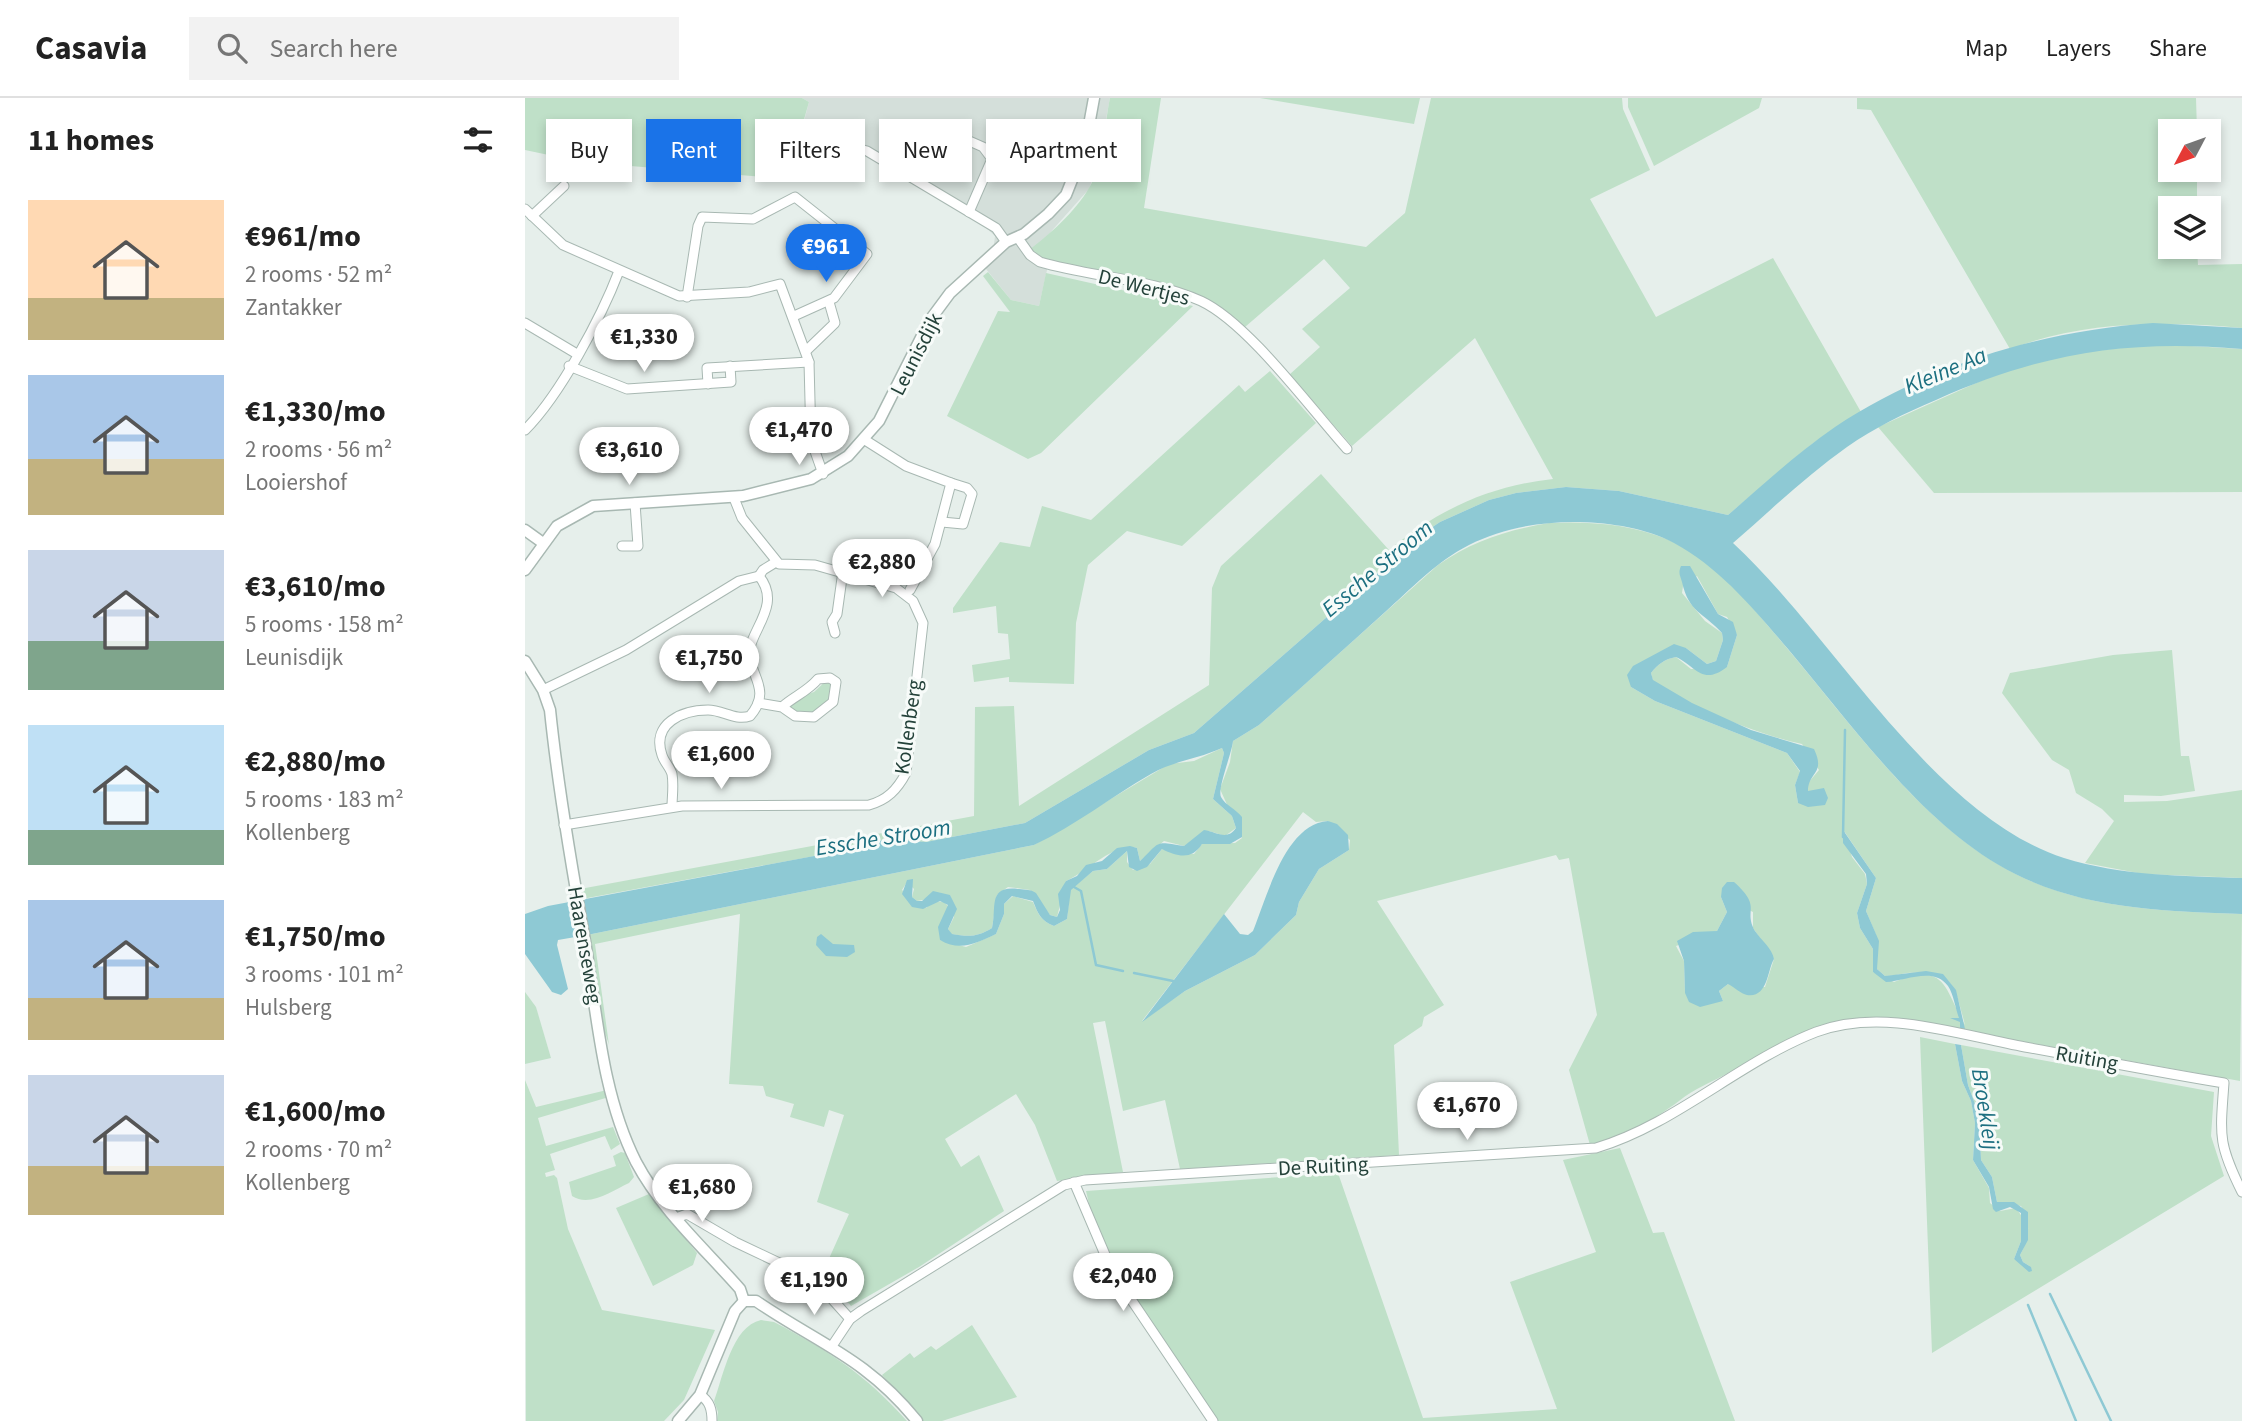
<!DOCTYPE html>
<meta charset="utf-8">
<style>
:root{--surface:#fff;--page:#f2f2f2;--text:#222;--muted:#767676;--line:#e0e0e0;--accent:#1a73e8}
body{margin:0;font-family:"Source Sans 3",sans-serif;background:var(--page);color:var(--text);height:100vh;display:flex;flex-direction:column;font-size:26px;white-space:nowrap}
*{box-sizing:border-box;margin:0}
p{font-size:23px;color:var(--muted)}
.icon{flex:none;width:38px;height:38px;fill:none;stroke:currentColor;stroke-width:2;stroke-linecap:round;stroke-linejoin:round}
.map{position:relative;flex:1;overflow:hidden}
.sheet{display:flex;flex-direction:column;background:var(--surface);width:525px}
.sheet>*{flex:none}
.banner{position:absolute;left:21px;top:21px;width:665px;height:63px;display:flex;gap:14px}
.needle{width:46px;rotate:229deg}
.tools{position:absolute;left:1633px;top:21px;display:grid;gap:14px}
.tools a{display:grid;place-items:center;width:63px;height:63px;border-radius:0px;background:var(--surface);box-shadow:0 4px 10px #0003;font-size:35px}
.price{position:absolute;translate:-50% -60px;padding:0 16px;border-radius:24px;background:#fff;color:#222;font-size:23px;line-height:46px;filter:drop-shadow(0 2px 4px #0008)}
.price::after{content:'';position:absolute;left:50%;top:42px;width:21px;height:16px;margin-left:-10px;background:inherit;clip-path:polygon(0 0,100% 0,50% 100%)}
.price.selected{background:var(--accent);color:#fff}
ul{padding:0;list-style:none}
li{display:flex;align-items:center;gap:21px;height:175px;padding:0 28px}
li span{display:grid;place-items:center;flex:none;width:196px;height:140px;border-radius:0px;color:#555}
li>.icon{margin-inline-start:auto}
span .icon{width:84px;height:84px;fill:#fffc;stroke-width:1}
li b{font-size:30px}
h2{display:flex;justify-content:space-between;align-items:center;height:84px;padding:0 28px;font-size:30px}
.chip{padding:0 24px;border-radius:0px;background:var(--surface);box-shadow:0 4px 10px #0003;font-size:24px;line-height:63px}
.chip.selected{background:var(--accent);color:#fff}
header{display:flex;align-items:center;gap:42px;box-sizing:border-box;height:98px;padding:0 35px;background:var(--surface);border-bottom:2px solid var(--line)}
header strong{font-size:33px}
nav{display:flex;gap:38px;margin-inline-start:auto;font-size:24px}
.search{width:490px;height:63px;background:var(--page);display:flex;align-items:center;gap:18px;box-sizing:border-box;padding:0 24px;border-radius:0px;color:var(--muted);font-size:26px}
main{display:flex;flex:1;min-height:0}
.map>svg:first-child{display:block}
.built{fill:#d4dfda}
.green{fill:#bfe0c8;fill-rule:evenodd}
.water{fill:#8ec9d4}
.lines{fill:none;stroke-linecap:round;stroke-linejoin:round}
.stream{stroke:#8ec9d4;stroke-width:2.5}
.minor-casing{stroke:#a8b8b2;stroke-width:11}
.tertiary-casing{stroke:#a8b8b2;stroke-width:13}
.minor{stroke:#fff;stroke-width:9}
.tertiary{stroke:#fff;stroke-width:10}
.labels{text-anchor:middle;stroke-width:6;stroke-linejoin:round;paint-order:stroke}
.street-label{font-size:21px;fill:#24423a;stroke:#f7fbf9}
.water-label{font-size:23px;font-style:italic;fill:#1c6f80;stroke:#f7fbf9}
</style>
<header>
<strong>Casavia</strong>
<div class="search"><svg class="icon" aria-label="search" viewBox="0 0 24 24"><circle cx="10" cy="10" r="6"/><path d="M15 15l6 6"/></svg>Search here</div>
<nav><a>Map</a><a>Layers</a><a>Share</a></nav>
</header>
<main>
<section class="sheet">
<h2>11 homes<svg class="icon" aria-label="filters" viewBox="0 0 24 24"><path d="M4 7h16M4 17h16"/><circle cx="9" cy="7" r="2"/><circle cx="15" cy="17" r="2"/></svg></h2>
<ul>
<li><span style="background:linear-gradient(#ffd9b3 70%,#c2b280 0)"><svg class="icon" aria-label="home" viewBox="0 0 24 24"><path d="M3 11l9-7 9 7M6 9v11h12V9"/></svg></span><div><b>€961/mo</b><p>2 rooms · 52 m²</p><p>Zantakker</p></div></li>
<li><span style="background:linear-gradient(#a9c7e8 60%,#c2b280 0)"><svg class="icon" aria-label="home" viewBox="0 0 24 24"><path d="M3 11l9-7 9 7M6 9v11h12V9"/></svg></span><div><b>€1,330/mo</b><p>2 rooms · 56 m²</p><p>Looiershof</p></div></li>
<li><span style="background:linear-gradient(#c9d6e8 65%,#7fa58c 0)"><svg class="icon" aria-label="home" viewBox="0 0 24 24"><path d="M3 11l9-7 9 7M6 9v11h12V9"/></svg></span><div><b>€3,610/mo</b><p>5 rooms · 158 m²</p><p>Leunisdijk</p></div></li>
<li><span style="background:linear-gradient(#bfe0f5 75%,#7fa58c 0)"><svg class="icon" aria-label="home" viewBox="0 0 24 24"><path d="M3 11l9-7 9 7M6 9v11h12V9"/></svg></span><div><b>€2,880/mo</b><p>5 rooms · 183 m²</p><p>Kollenberg</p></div></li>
<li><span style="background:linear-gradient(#a9c7e8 70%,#c2b280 0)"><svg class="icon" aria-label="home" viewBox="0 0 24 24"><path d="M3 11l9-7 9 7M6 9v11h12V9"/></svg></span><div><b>€1,750/mo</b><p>3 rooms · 101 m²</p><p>Hulsberg</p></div></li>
<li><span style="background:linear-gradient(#c9d6e8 65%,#c2b280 0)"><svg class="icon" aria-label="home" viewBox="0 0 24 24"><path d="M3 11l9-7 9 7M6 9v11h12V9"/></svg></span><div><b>€1,600/mo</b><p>2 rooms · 70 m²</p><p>Kollenberg</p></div></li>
</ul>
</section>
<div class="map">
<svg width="1717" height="1323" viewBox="0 0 1717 1323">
<rect width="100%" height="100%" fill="#e6efeb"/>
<path class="built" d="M 277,0 L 585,0 L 572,69 L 564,91 L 523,137 L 524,163 L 514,208 L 486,202 L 457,166 L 468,154 L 470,138 L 459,128 L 341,58 L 275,38 L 284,4 Z"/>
<g class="green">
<path d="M 0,0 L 277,0 L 284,4 L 262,81 L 57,64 L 0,52 Z"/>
<path d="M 585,0 L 636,0 L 619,110 L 841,149 L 880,115 L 906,0 L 1097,0 L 1098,11 L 1125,72 L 1065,101 L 1131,219 L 1248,160 L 1336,314 L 1287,346 L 1203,417 L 1094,393 L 1041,389 L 991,395 L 964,402 L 915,424 L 897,436 L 669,635 L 624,652 L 500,725 L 401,744 L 361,741 L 322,752 L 57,801 L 55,791 L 449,718 L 450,609 L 489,608 L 494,708 L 684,587 L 687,490 L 696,468 L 796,376 L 864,452 C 913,412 964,388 1028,381 L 950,240 L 827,348 L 764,277 L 795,249 L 777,231 L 825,190 L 799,161 L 720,229 C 676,182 577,174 515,161 L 504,152 C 525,136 550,114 564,90 C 579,65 579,28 585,0 Z"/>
<path d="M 735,0 L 895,0 L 889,26 Z"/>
<path d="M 1103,0 L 1237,0 L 1234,10 L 1129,68 L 1103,9 Z"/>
<path d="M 1332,0 L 1671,0 L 1672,33 L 1645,33 L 1645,72 L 1672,72 L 1672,110 L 1645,110 L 1645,149 L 1672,149 L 1673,167 L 1717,166 L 1717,230 C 1639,223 1559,223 1485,251 L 1346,12 L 1332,11 Z"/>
<path d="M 463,174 L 486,202 L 514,208 L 521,175 L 668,208 L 516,355 L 503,361 L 422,318 L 473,213 L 485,214 L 458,178 Z"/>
<path d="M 1632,246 L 1717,251 L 1717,394 L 1409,395 L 1353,329 L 1480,272 L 1557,254 Z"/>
<path d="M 745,273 L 791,325 L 657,448 L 602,433 L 563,467 L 551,525 L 549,586 L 484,584 L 484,579 L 449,584 L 447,567 L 485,561 L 483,536 L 473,535 L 471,508 L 428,515 L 428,510 L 475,444 L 505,449 L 517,408 L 566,422 L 714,287 L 720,294 Z"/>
<path d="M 1024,425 C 1065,423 1106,426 1144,442 C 1192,463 1228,510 1261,549 C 1322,621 1389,716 1471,765 C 1546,811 1632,813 1717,816 L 1715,983 L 1374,921 C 1301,914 1266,940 1205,974 C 1189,983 1168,991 1154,1003 C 1130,1021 1096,1042 1065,1047 L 1044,972 L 1072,917 L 1044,760 L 1034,762 L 1031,757 L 852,803 L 919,907 L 899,919 L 897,928 L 869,947 L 874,1057 L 655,1071 L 640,1002 L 598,1013 L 580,923 L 568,925 L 598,1074 L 532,1083 L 510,1027 L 491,996 L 420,1041 L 436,1069 L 454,1057 L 479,1113 L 394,1169 L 326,1208 L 298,1174 L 324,1116 L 292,1104 L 319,1017 L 304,1012 L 299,1029 L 265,1019 L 269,1006 L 241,998 L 238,988 L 204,986 L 215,816 L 70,846 L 84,947 L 77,925 L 62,837 L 509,747 L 644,666 L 669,663 L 697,650 L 699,655 L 688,701 L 707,718 L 711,730 L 700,738 L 684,733 L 659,748 L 639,743 L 615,763 L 612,750 C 591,743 560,775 541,783 L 532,819 L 525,817 L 505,792 L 483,789 L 472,797 L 467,830 C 453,839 443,839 426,836 L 423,831 L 429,819 L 425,797 L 392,803 L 387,799 L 389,791 L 382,784 L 377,792 L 401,810 L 409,803 L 419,804 L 423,808 L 415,842 L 441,849 L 471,836 L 479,816 L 479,806 L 488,798 L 508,804 C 513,816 516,823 529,828 L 542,821 L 545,792 L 568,773 L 582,771 L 602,753 L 602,764 L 608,772 L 625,766 L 637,751 L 669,756 L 677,746 L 710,745 L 717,740 L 695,691 L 705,664 L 708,643 L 734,627 L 913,467 C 947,443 982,432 1024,425 ZM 1172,478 L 1193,516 L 1202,519 L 1212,537 L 1202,569 L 1166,571 L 1151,559 C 1140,561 1133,566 1126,575 L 1128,583 C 1154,606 1241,639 1277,646 L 1294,672 L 1283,685 L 1283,694 L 1299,691 L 1273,705 L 1270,687 L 1275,674 L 1262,655 L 1130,603 L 1106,589 L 1110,568 L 1161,550 L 1182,566 L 1191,563 L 1198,542 L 1197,535 L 1180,523 L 1157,495 L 1158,488 ZM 778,714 L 791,724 L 803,723 L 825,742 L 824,752 L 794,771 L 774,804 L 771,817 L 730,857 L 660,893 L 617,923 ZM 1319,733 L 1351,780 L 1341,813 L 1351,837 L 1352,871 L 1360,878 C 1368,878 1374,876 1382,875 C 1429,871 1429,886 1440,927 C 1419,891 1422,863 1369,884 L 1348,874 L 1348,851 L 1335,830 L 1332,815 L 1342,786 L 1340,776 L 1327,759 ZM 1196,799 L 1228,814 L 1228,830 L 1249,861 L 1240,889 L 1203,886 L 1194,893 L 1198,903 L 1160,895 L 1159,863 L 1151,848 L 1192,833 L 1202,814 Z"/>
<path d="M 1647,552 L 1656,658 L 1664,658 L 1670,693 L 1636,698 L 1599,697 L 1599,704 L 1642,703 L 1717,692 L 1717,780 L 1618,776 L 1560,765 L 1589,723 L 1577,711 L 1551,695 L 1544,672 L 1527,662 L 1477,595 L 1485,575 L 1588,557 Z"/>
<path d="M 302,582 L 307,583 L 305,604 L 288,616 L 265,612 L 264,608 L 270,600 L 289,594 Z"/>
<path d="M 0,894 L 11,909 L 26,960 L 0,966 Z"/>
<path d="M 1395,939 L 1430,946 L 1437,983 L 1446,1003 L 1450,1025 L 1448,1062 L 1464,1090 L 1465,1105 L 1475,1113 L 1491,1110 L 1498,1120 L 1496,1143 L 1489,1161 L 1506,1169 L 1498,1164 L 1495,1157 C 1504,1140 1507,1125 1496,1108 L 1472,1104 L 1467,1079 L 1456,1062 L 1454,1017 L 1443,987 L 1436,947 L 1689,994 L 1686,1038 L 1699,1078 L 1407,1255 Z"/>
<path d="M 0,982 L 11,1009 L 82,992 L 84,999 L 13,1020 L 21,1048 L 88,1029 L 95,1046 L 86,1052 L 80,1038 L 25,1056 L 30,1072 L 20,1075 L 21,1079 L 29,1077 L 32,1080 L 43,1131 L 77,1212 L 190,1232 L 159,1302 L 139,1323 L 1,1323 Z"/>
<path d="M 1095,1050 L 1128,1135 L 1139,1134 L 1210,1323 L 691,1323 L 576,1158 L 561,1093 L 813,1075 L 898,1320 L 1032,1311 L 985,1184 L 1071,1154 L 1038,1062 Z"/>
<path d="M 96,1054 L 100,1055 L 109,1079 L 104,1085 C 88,1092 65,1110 47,1098 L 44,1084 L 91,1068 L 88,1058 Z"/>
<path d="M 124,1096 L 172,1155 L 168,1167 L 128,1188 L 91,1110 Z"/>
<path d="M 236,1222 L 249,1224 C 304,1253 340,1276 382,1323 L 192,1323 L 193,1314 L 189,1303 C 198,1279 207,1228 236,1222 Z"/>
<path d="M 447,1227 L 492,1299 L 417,1323 L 397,1323 L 357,1277 L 385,1255 L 389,1260 L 406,1248 L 411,1252 Z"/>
</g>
<g class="water">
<path d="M 1628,225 L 1717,230 L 1717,251 C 1602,241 1516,255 1411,302 C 1380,315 1349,330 1322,349 C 1281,378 1245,413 1208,445 C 1309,538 1406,717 1539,760 C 1597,778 1657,778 1717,780 L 1717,816 C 1632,813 1547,811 1472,766 C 1391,718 1323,622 1263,551 C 1229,511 1195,470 1149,445 C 1121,430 1086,425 1055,424 C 1018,423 977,430 944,447 C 912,463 886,491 859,515 C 818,552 776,590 734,627 L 708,643 C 707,655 692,691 696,699 C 700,707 711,711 717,719 L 717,739 L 705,746 L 677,746 C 667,762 653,759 637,751 L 622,769 L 612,773 L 604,769 L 602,753 L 582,771 L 568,773 L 546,792 L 542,821 L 529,828 C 516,823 513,816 508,803 L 487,798 L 479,806 L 479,816 L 471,836 C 452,845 435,854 415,842 L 413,829 L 423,807 L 415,803 L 398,811 L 387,809 L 377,796 L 382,782 L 388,781 L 387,799 L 392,803 L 397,803 L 408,793 L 425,797 L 432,811 L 423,831 L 427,836 C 443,839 453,839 467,830 C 472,809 462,787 494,791 C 501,792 505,791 511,795 L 525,817 L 532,819 L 535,812 L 533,796 L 541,783 L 552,778 L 561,767 L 577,763 L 592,750 L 605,748 L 612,750 L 615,763 C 636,743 629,743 659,748 L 679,732 C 692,734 702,743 711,730 L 707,718 L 688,701 L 699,655 L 697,650 C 673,661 648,663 626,676 C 586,699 551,727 509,747 L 62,837 L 33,842 L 32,847 L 43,891 L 36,897 L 27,894 L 0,856 L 0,816 L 23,808 L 321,752 L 361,741 L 401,744 L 500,725 L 624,652 L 669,635 L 897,436 L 915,424 L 964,402 L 991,395 L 1041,389 L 1094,393 L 1203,417 C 1238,387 1272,355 1310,329 C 1404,267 1516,233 1628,225 Z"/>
<path d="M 1156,468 L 1165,468 L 1193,516 L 1208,524 L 1212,537 L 1202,569 C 1177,588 1172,569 1151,559 C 1140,561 1133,566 1126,575 L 1128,582 L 1167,605 L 1226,632 L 1289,651 C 1301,676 1283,674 1283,693 L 1299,690 L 1303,700 L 1300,707 L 1283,709 L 1273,705 L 1270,687 L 1275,673 L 1262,655 L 1130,603 L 1106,589 L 1102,577 L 1108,568 L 1149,546 L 1161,550 L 1182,566 L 1191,563 L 1198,542 L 1197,535 C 1178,514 1164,515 1157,484 C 1155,477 1153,475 1156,468 Z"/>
<path d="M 803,723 L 812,726 L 823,737 L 824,752 L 794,771 L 774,804 L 771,817 L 730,857 L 660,893 L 617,924 L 699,816 L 715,836 L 723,837 L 728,833 C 742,799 760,726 803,723 Z"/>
<path d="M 1318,732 L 1351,780 L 1341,813 L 1354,843 L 1352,871 L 1360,878 L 1401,873 L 1418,876 L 1431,892 L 1440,931 L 1435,930 L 1435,924 L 1425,920 L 1434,920 C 1430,910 1429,897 1423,888 C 1409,868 1380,883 1361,884 L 1348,874 L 1348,851 L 1335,830 L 1332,815 L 1342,786 L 1341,776 L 1318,745 Z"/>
<path d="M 1202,784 L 1209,784 C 1238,810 1218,811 1230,833 C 1236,842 1247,850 1249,861 C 1242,873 1243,900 1222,897 C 1216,896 1209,889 1203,886 L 1194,893 L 1198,903 L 1175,909 L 1164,904 L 1160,895 L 1159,863 L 1152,843 L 1168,834 L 1192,833 L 1202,814 L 1196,799 L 1197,790 Z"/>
<path d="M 296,836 L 308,846 L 329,847 L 330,854 L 322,859 L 301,858 L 291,847 L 292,839 Z"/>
<path d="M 1430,946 L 1436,947 L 1443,987 L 1454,1017 L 1456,1062 L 1467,1079 L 1472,1104 L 1489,1104 L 1503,1114 L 1503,1142 L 1495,1157 L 1498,1164 L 1506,1169 L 1507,1173 L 1504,1174 L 1489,1161 L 1496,1143 L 1496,1115 L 1485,1109 L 1471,1114 L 1468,1111 L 1464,1089 L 1448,1062 L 1450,1025 L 1446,1003 L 1437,983 Z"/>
</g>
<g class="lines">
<g class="stream">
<path d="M 1318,739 L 1320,632"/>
<path d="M 549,789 L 556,793 L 571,867 L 598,873"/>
<path d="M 609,875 L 648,883"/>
<path d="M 1525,1196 L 1586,1323"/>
<path d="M 1503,1207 L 1551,1323"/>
</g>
<g class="minor-casing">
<g id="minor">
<path d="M 417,31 L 458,49 L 467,61 L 444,114"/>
<path d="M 280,36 L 342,53 L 471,130 L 481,144"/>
<path d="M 0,111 L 38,147 L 154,198 L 224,194 L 255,186 L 284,264 L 286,342 L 298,376"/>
<path d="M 7,118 L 39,88"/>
<path d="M 493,140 L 505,157 L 515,164 C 567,179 626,181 676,203 C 723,225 785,310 822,351"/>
<path d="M 162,199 L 173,128 L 177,119 L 228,121 L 270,99 L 342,156 L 309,200 L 269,218"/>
<path d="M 0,225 L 52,256"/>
<path d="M 282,252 L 310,225 L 304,204"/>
<path d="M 44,268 L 102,291 L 206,284 L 205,268"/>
<path d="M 183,286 L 182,270 L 284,264"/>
<path d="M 0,332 C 35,297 76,220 94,173"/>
<path d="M 340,342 L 381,368 L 426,385 L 410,446 L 385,492"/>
<path d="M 417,424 L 438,426 L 447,396 L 442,390 L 426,385"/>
<path d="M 97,448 L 113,448 L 110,405"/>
<path d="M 234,478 L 238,472 L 251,464"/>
<path d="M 310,535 L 307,524 L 312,516 L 318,473"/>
<path d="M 18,592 L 101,552 L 214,483 L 234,478"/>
<path d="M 233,605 L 257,609 C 269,598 282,594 293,581 L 305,580 L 311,584 L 308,604 L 289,619 L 270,618 L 257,609"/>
<path d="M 147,709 C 147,699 149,687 147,676 C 145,669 139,664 137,657 C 126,625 158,612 183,612 C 198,612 210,623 225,618 C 249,590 221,576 225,550 C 229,529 256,505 234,478"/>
<path d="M 39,727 L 157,708 L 344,707 C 362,702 372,692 381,675 L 398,525 L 388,503 L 371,490 L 290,467 L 254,466 L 217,420 L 209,400"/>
<path d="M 549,1084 L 587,1173 L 688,1323"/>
<path d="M 151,1120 L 162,1116 L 210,1144 L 290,1182 L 325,1221"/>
<path d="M 307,1248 L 325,1221 L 336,1213 L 539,1087 L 560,1082 L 1071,1050 C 1151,1026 1214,964 1291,934 C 1357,909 1434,937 1500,949 C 1566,961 1632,974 1699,985 C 1695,1038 1693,1046 1717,1094"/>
<path d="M 175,1297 C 185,1303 187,1312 187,1323"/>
</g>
</g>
<g class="tertiary-casing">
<g id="tertiary">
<path d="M 0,432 L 18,445"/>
<path d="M 0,472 L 32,428 L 68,408 L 218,398 L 286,381 L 323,358 L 354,323 L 405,222 L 425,195 L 481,144 L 499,136 L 523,116 L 541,97 L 560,49 L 569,0"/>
<path d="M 0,563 L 18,592 L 25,612 C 33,690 46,766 60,843 C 72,916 77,997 111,1064 C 137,1113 179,1150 215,1191 L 219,1203"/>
<path d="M 219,1203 L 231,1203 C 294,1246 341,1260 392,1323"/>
<path d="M 153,1323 L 175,1297 L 210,1213 L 219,1203"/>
</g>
</g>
<use href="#minor" class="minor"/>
<use href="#tertiary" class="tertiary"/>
</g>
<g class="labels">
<g class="street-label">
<text transform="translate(619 189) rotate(14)" y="7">De Wertjes</text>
<text transform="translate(391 256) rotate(-63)" y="7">Leunisdijk</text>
<text transform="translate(383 629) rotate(-82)" y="7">Kollenberg</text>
<text transform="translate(60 847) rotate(80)" y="7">Haarenseweg</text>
<text transform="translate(1562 960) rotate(10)" y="7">Ruiting</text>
<text transform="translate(798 1068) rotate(-3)" y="7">De Ruiting</text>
</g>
<g class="water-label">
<text transform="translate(1420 272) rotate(-23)" y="8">Kleine Aa</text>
<text transform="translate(852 470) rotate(-40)" y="8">Essche Stroom</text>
<text transform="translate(358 739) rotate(-9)" y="8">Essche Stroom</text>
<text transform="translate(1461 1011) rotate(81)" y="8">Broekleij</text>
</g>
</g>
</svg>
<div class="tools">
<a><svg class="needle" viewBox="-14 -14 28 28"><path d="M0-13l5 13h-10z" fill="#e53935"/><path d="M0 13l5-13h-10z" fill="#767676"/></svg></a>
<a><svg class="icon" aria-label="layers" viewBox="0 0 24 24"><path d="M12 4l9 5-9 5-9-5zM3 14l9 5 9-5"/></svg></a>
</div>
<b class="price selected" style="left:301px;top:186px">€961</b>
<b class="price" style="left:119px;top:276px">€1,330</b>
<b class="price" style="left:274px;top:369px">€1,470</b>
<b class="price" style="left:104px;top:389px">€3,610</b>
<b class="price" style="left:357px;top:501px">€2,880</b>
<b class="price" style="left:184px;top:597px">€1,750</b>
<b class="price" style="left:196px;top:693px">€1,600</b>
<b class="price" style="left:942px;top:1044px">€1,670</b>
<b class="price" style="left:177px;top:1126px">€1,680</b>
<b class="price" style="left:598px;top:1215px">€2,040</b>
<b class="price" style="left:289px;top:1219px">€1,190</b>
<div class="banner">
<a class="chip">Buy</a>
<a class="chip selected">Rent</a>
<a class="chip">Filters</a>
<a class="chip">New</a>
<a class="chip">Apartment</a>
</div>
</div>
</main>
